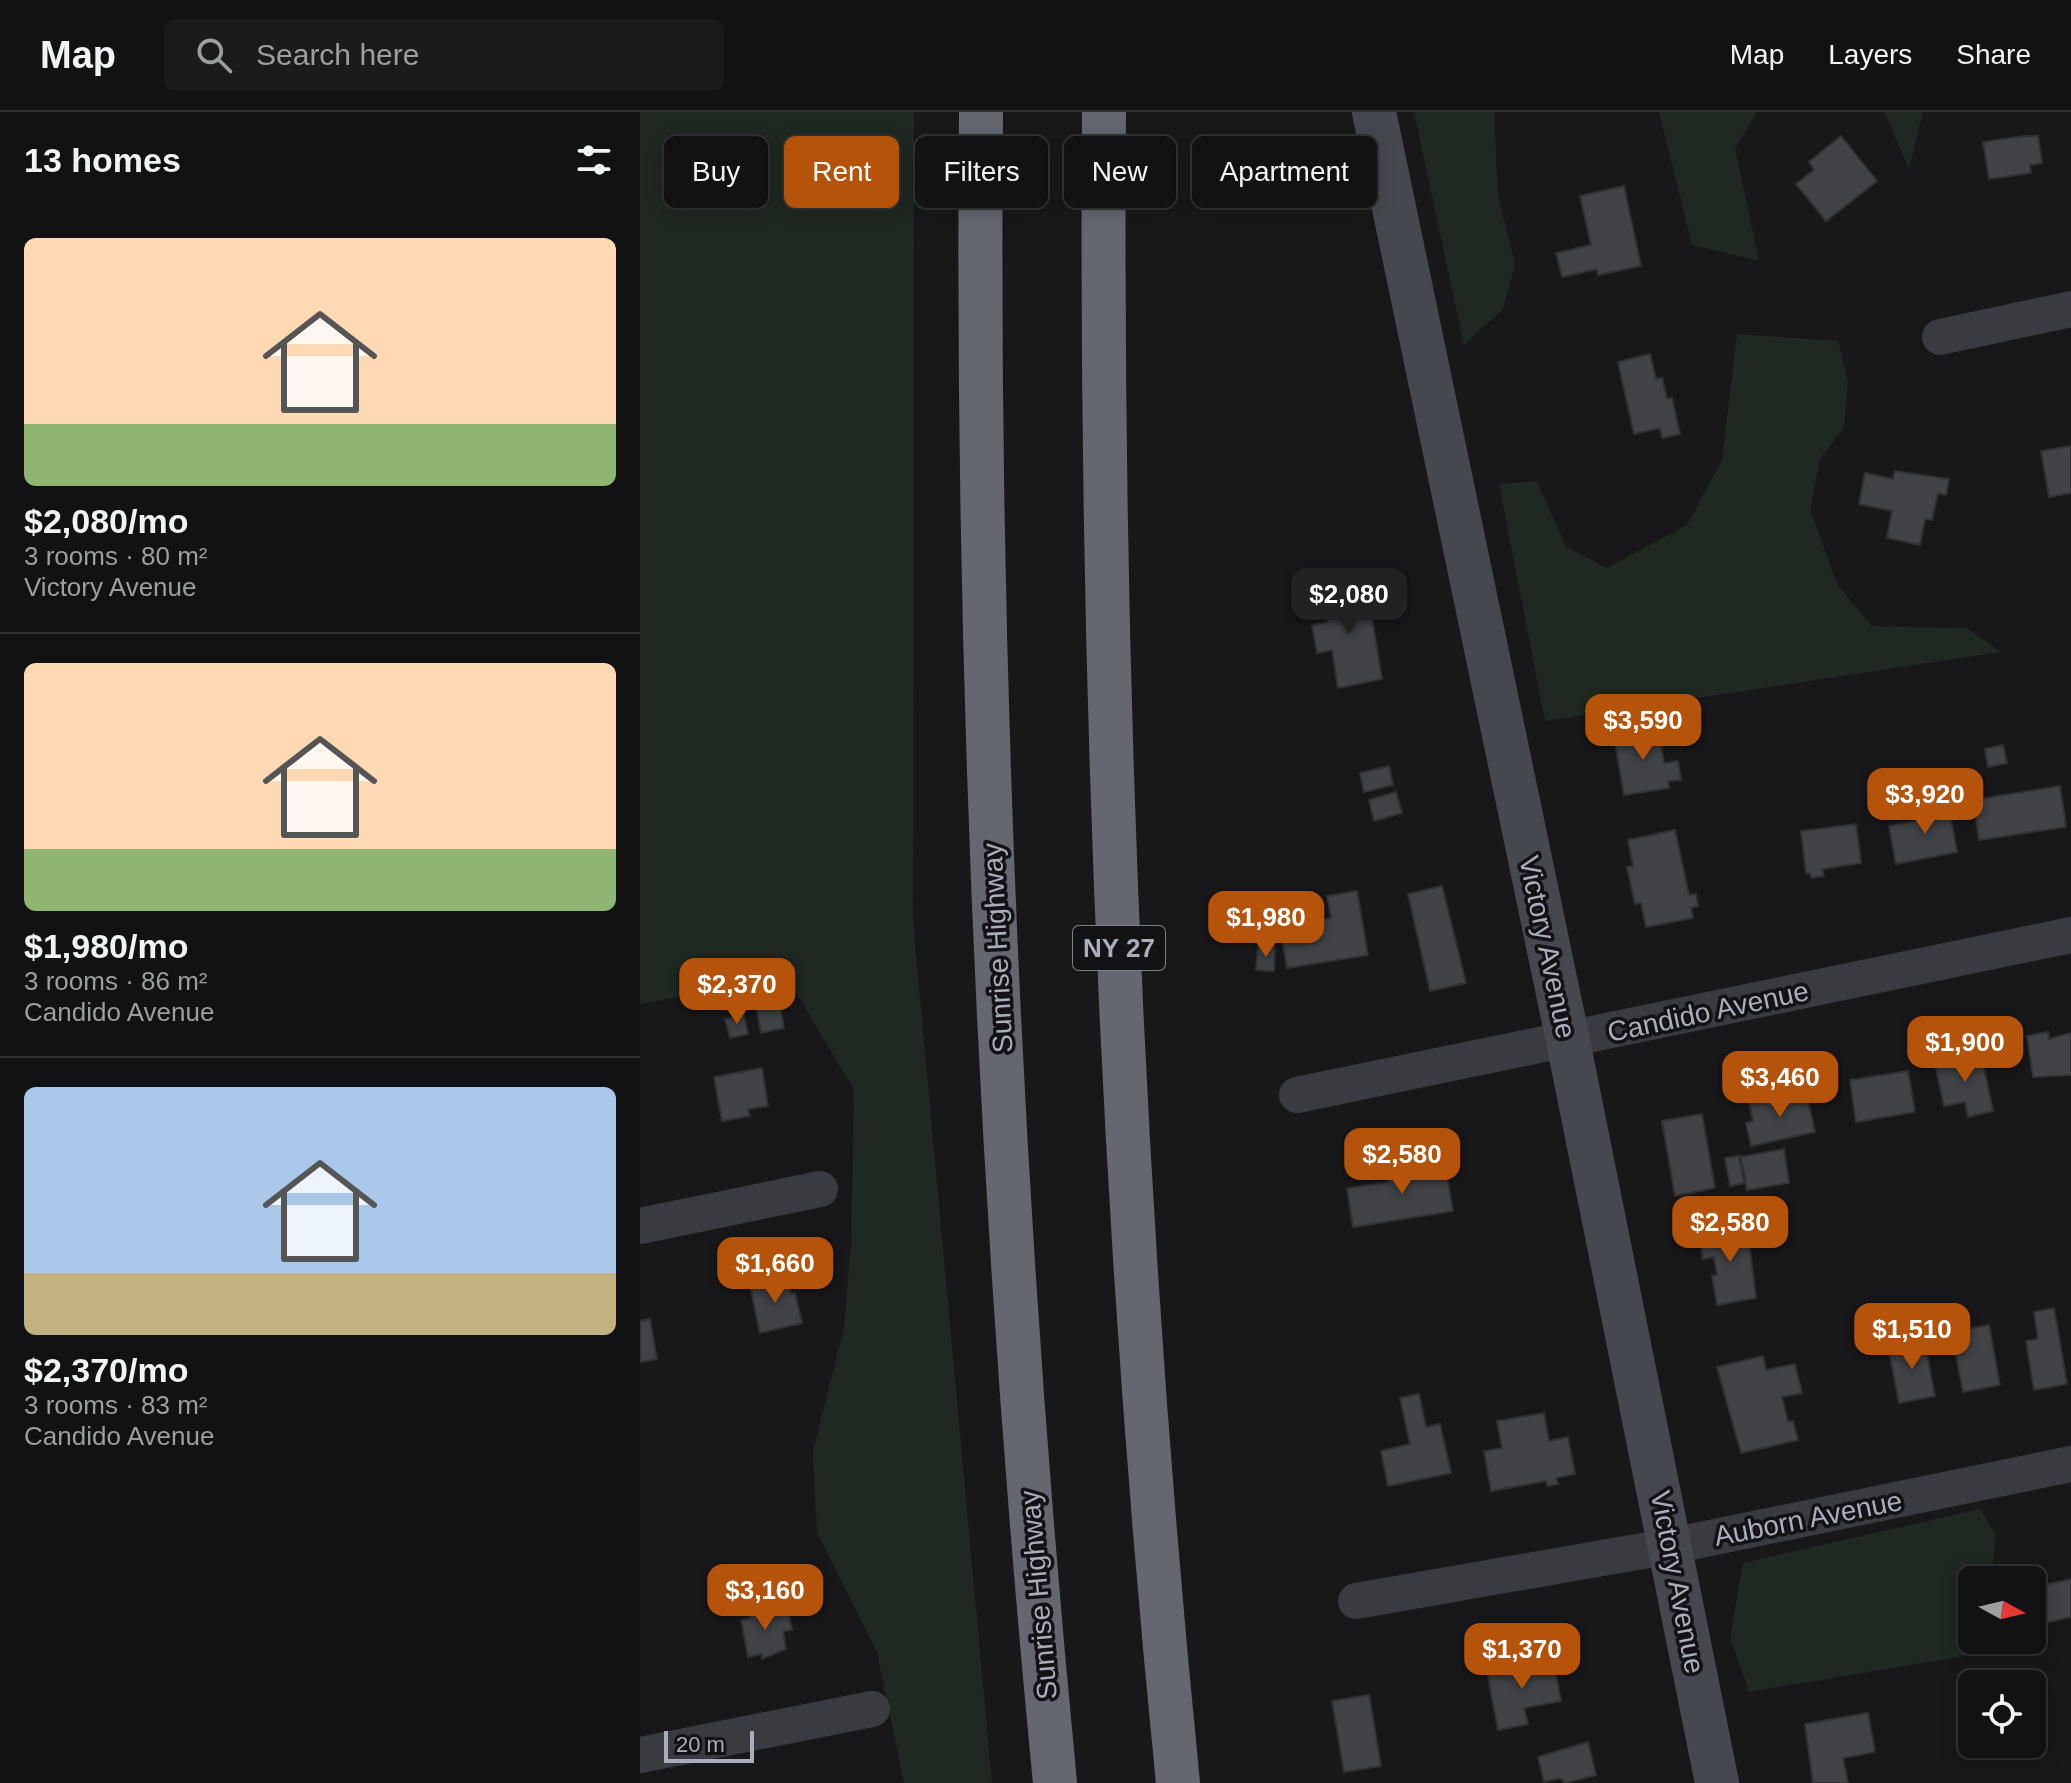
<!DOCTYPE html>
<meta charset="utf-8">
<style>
:root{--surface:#121214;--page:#1b1b1d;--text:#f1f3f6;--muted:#9c9ea0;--line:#313234;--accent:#b45309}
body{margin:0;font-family:Helvetica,sans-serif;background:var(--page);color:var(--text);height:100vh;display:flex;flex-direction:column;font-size:30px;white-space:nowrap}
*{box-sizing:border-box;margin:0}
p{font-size:26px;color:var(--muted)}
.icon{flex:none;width:44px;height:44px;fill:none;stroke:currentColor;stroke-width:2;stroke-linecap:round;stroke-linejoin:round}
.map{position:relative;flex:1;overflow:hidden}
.details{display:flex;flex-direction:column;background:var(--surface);width:640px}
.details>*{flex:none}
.hud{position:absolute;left:24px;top:24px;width:760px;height:72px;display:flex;gap:16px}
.needle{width:52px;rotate:98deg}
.fabs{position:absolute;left:1318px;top:1454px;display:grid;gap:16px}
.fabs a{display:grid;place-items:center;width:88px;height:88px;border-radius:12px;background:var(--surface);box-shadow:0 4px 20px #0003,0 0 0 2px var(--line);font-size:40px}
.scale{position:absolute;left:24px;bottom:20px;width:90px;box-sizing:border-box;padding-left:8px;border:4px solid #a9aeba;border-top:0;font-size:22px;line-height:28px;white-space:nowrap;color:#a9aeba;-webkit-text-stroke:6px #131315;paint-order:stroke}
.price{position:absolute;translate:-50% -68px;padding:0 18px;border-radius:16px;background:var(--accent);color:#fff;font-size:26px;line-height:52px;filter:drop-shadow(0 2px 4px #0008)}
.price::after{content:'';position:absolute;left:50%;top:48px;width:24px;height:18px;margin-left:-12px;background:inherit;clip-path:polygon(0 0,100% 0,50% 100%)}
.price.current{background:#222;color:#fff}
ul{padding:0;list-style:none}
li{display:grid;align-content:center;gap:16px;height:424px;padding:0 24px}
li+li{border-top:2px solid var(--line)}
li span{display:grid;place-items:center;height:248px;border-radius:12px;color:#555}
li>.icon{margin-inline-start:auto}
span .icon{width:144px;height:144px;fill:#fffc;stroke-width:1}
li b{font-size:34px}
h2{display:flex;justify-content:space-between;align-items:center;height:96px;padding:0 24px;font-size:34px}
.chip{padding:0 28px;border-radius:12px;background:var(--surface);box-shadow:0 4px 20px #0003,0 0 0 2px var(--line);font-size:28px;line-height:72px}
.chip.current{background:var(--accent);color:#fff}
header{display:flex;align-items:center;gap:48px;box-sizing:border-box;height:112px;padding:0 40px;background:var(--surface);border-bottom:2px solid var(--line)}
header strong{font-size:38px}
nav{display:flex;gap:44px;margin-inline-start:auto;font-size:28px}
.search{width:560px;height:72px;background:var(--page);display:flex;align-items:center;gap:20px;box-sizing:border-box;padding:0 28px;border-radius:12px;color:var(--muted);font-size:30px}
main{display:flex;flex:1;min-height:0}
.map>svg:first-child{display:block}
.green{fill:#1f2821}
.building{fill:#424347;stroke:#323236;stroke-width:2}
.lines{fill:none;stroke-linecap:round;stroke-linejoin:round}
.street{stroke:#3a3b41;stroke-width:36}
.secondary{stroke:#46484f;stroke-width:44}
.highway{stroke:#646770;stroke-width:44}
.labels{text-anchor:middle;stroke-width:7;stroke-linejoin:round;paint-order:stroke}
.shield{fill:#131315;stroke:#7c8088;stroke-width:2}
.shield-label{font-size:26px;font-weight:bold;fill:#a9aeba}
.street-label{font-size:28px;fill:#a9aeba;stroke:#131315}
</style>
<header>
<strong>Map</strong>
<div class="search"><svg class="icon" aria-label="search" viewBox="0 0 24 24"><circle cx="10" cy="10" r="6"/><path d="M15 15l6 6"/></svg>Search here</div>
<nav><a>Map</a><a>Layers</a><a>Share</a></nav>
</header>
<main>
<section class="details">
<h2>13 homes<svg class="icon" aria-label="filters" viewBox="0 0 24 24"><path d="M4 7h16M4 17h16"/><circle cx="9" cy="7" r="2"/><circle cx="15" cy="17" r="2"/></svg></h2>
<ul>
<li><span style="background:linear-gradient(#ffd9b3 75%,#8fb573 0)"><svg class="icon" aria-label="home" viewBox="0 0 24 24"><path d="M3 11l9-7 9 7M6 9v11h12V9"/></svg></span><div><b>$2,080/mo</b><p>3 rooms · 80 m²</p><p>Victory Avenue</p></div></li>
<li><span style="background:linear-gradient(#ffd9b3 75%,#8fb573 0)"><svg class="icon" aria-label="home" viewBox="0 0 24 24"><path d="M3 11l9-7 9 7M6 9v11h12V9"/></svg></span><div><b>$1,980/mo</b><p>3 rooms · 86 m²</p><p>Candido Avenue</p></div></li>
<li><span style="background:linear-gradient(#a9c7e8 75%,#c2b280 0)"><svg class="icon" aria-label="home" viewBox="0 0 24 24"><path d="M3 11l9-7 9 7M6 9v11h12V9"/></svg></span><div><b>$2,370/mo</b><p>3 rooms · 83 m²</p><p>Candido Avenue</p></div></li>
</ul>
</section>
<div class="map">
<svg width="1431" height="1671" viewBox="0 0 1431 1671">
<rect width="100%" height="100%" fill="#18181a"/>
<g class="green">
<path d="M 0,0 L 274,0 L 273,808 L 352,1671 L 264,1671 L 237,1540 L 177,1420 L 173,1340 L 204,1215 L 211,1131 L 214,978 L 147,865 L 0,892 Z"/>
<path d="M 774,0 L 854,0 L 858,83 L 875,152 L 863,197 L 824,233 Z"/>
<path d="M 1019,0 L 1117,0 L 1095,36 L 1119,149 L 1052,133 Z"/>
<path d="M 1244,0 L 1283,0 L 1269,57 L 1248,8 Z"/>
<path d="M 1097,222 L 1198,229 L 1208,270 L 1204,316 L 1180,347 L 1170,397 L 1197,472 L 1232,514 L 1327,516 L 1361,540 L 905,609 L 859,372 L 897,369 L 926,435 L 967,456 L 1047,413 L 1082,348 Z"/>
<path d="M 1340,1397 L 1356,1423 L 1351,1468 L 1332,1468 L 1332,1528 L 1364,1528 L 1366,1537 L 1109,1580 L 1090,1525 L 1103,1451 Z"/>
</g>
<g class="building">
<path d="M 1201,24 L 1237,69 L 1186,109 L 1156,72 L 1174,58 L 1169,50 Z"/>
<path d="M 1384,24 L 1398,24 L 1402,51 L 1390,53 L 1391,61 L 1349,67 L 1343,30 Z"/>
<path d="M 984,74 L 1001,154 L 958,163 L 957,157 L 922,165 L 916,141 L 951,133 L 940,84 Z"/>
<path d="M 1010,242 L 1016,267 L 1022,266 L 1027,287 L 1032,286 L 1040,322 L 1022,326 L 1020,316 L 994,322 L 978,250 Z"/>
<path d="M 1431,334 L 1431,381 L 1409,385 L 1401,339 Z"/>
<path d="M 1255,359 L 1309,367 L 1306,383 L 1298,381 L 1292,408 L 1285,407 L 1280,433 L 1247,426 L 1252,399 L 1219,392 L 1225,361 L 1253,367 Z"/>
<path d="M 721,472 L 726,501 L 731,500 L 742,567 L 698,576 L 692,538 L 677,541 L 672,513 L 687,510 L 681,479 Z"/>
<path d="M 1009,613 L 1012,632 L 1021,630 L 1024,651 L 1038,649 L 1041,668 L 1028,669 L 1029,676 L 984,683 L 973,619 Z"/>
<path d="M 1363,633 L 1367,651 L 1348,655 L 1345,637 Z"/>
<path d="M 749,654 L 753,673 L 724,680 L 720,661 Z"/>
<path d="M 1420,674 L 1426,715 L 1339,728 L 1333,688 Z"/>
<path d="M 756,680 L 762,701 L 734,709 L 729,688 Z"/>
<path d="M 1307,687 L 1317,740 L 1256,752 L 1249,714 L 1290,706 L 1287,692 Z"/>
<path d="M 1216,712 L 1221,751 L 1182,757 L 1184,764 L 1171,766 L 1170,761 L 1166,761 L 1161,719 Z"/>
<path d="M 1035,718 L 1049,783 L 1056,782 L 1058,794 L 1051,796 L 1053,806 L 1006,815 L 1001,791 L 995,792 L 987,755 L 993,754 L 988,728 Z"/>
<path d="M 802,774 L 826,871 L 790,879 L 768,782 Z"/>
<path d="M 717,779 L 728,843 L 647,856 L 640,814 L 691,806 L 687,784 Z"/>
<path d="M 618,834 L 635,835 L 634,859 L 616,858 Z"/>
<path d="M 138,884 L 144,916 L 121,921 L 115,888 Z"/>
<path d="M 104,903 L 108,922 L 90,926 L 85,907 Z"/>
<path d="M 1408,920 L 1409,927 L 1431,921 L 1431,963 L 1393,965 L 1387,924 Z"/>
<path d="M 1341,942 L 1353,999 L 1328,1005 L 1325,990 L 1304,994 L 1295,952 Z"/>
<path d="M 122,956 L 128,994 L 108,997 L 110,1004 L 82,1009 L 74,965 Z"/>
<path d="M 1268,959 L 1275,1000 L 1216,1010 L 1210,968 Z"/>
<path d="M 1166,979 L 1175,1020 L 1111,1034 L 1106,1011 L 1113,1009 L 1109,991 Z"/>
<path d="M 1062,1002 L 1075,1076 L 1035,1084 L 1022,1009 Z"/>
<path d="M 1144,1037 L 1149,1071 L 1107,1078 L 1101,1045 Z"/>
<path d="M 1099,1044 L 1104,1071 L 1090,1074 L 1085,1046 Z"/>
<path d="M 805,1051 L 813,1099 L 713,1115 L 707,1076 L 748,1070 L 747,1061 Z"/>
<path d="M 1107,1114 L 1116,1186 L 1077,1193 L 1072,1164 L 1077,1163 L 1074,1145 L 1063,1147 L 1059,1123 Z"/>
<path d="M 147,1165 L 151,1182 L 155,1181 L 162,1211 L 120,1221 L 110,1174 Z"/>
<path d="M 1414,1196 L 1427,1272 L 1394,1278 L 1386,1229 L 1398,1227 L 1394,1200 Z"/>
<path d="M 10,1207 L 17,1247 L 0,1250 L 0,1209 Z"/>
<path d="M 1349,1213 L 1360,1273 L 1323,1280 L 1312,1220 Z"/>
<path d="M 1284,1227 L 1295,1284 L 1259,1291 L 1248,1234 Z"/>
<path d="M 1123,1244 L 1126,1258 L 1155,1252 L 1162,1281 L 1142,1285 L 1148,1310 L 1153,1309 L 1158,1328 L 1101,1341 L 1077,1255 Z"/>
<path d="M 779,1282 L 786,1315 L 800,1312 L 811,1361 L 748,1374 L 741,1339 L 770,1332 L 760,1286 Z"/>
<path d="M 904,1301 L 909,1329 L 928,1325 L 935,1362 L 916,1366 L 918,1372 L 908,1374 L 906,1369 L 851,1379 L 844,1339 L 862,1336 L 857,1309 Z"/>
<path d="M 1431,1467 L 1431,1505 L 1392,1514 L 1392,1476 Z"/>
<path d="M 120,1494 L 122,1503 L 148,1498 L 152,1518 L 143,1519 L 146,1537 L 122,1547 L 122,1542 L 108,1545 L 101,1508 L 110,1506 L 108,1496 Z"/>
<path d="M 913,1546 L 921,1589 L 884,1596 L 888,1612 L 858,1618 L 847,1559 Z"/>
<path d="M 729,1583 L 741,1654 L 704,1660 L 692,1589 Z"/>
<path d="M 1228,1601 L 1235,1640 L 1203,1646 L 1208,1671 L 1173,1671 L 1165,1612 Z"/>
<path d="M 948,1630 L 956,1663 L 925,1671 L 920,1666 L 904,1670 L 898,1645 Z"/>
</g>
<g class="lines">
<g class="street">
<path d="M 1300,225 L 1431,197"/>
<path d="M 657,983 L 1431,823"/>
<path d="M 0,1114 L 180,1077"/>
<path d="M 716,1489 L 1031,1434 L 1431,1352"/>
<path d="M 0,1643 L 232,1597"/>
</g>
<path class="secondary" d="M 734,0 L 928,929 L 1077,1671"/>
<g class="highway">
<path d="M 341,0 C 336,558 361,1116 415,1671"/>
<path d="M 464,0 C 460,557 482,1116 538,1671"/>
</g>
</g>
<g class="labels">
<rect class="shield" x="433" y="814" width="92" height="44" rx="6"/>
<g class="shield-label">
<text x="479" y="845">NY 27</text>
</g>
<g class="street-label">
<text transform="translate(908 835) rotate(78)" y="10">Victory Avenue</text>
<text transform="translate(357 836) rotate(-93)" y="10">Sunrise Highway</text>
<text transform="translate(1068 899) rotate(-12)" y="10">Candido Avenue</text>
<text transform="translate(1168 1406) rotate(-11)" y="10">Auborn Avenue</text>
<text transform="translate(1038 1470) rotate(79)" y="10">Victory Avenue</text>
<text transform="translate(398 1483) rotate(-95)" y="10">Sunrise Highway</text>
</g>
</g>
</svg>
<div class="fabs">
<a><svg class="needle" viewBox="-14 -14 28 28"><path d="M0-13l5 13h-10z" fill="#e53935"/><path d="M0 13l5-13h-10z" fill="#9c9ea0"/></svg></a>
<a><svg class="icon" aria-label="locate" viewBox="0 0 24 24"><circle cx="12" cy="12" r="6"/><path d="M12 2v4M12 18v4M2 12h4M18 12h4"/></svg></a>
</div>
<div class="scale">20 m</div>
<b class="price current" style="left:709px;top:524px">$2,080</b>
<b class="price" style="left:1003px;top:650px">$3,590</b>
<b class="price" style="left:1285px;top:724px">$3,920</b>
<b class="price" style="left:626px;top:847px">$1,980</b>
<b class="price" style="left:97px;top:914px">$2,370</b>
<b class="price" style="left:1325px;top:972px">$1,900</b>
<b class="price" style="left:1140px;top:1007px">$3,460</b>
<b class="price" style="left:762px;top:1084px">$2,580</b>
<b class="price" style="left:1090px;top:1152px">$2,580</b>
<b class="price" style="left:135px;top:1193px">$1,660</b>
<b class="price" style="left:1272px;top:1259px">$1,510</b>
<b class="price" style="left:125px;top:1520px">$3,160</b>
<b class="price" style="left:882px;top:1579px">$1,370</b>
<div class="hud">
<a class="chip">Buy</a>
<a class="chip current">Rent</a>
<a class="chip">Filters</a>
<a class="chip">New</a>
<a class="chip">Apartment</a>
</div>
</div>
</main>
